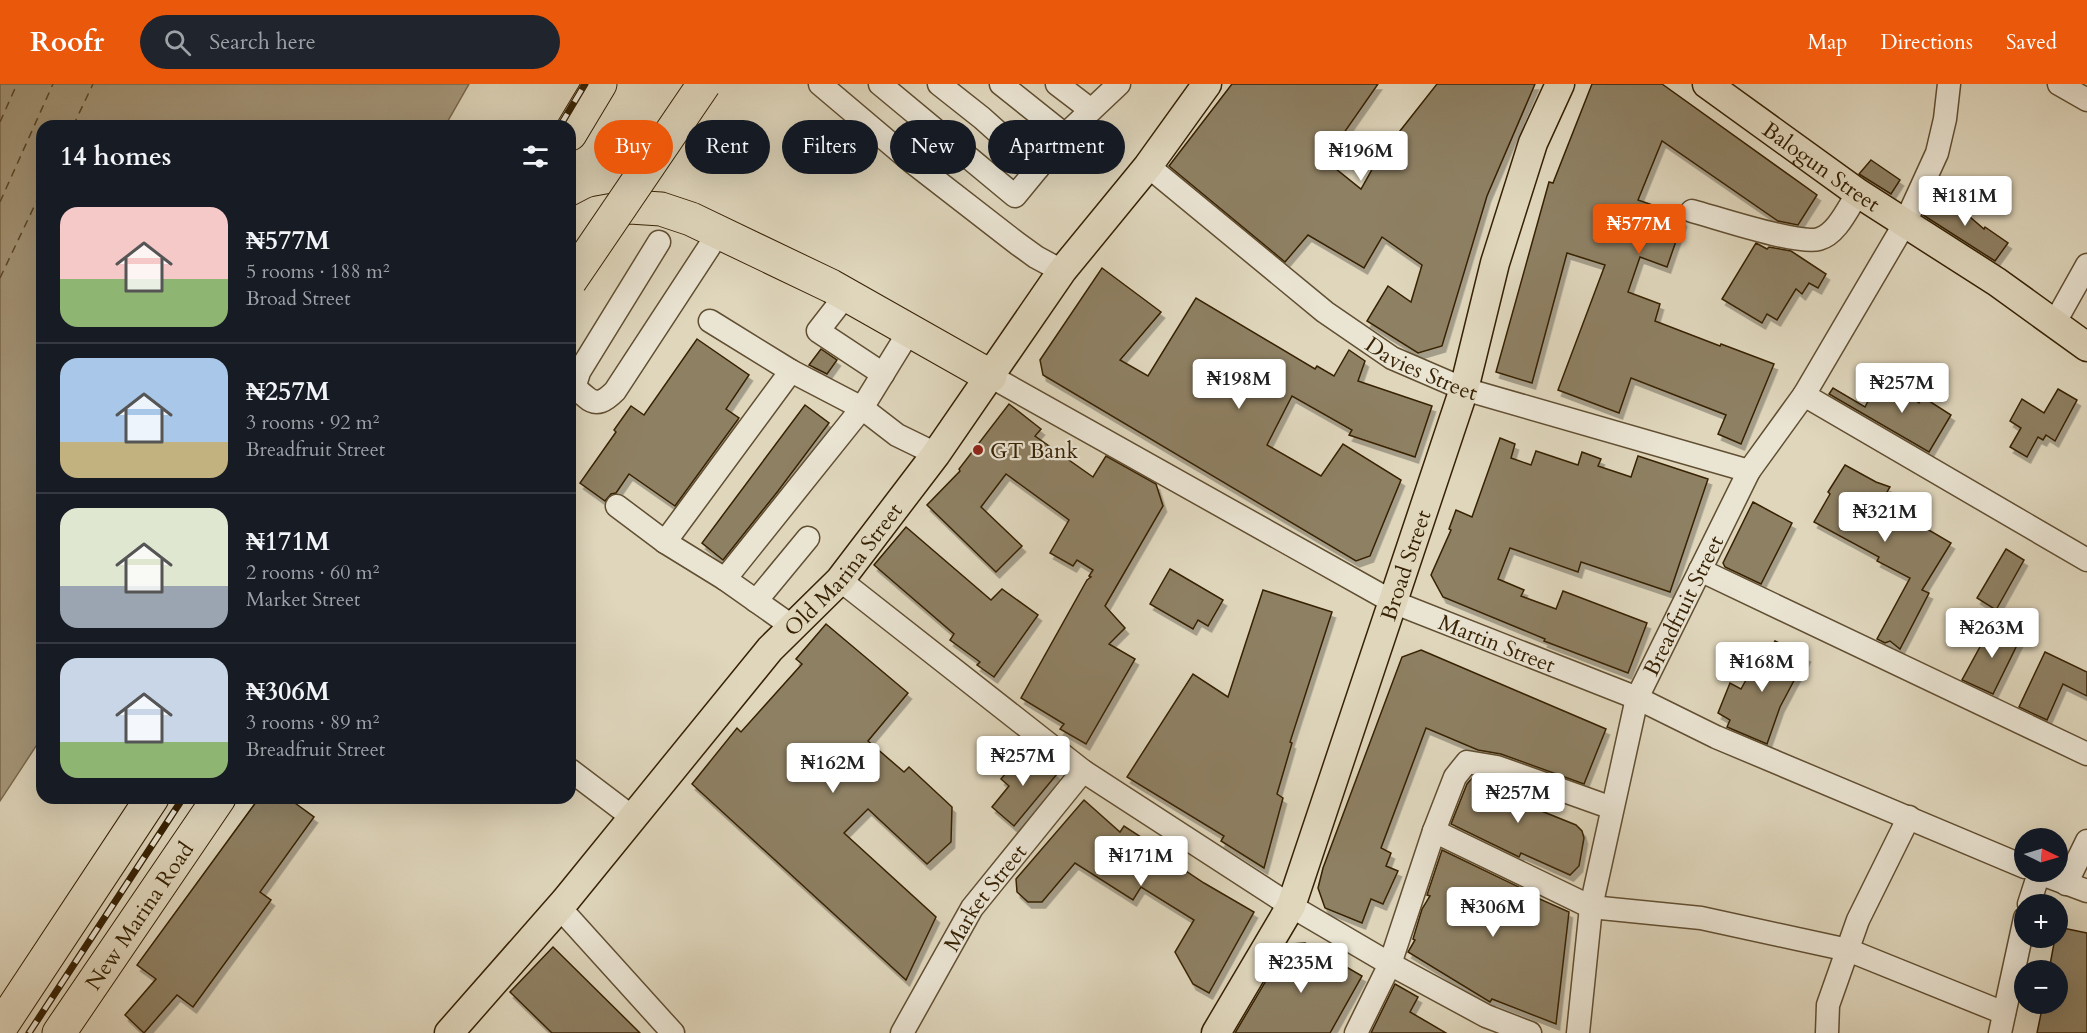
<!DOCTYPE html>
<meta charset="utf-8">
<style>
:root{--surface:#171b24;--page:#20242c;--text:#f1f3f6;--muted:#9ea1a6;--line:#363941;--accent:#ea580c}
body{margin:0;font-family:Cardo,serif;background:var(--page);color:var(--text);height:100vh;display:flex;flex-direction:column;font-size:22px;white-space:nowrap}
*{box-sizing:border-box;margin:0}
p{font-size:20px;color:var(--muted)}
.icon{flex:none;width:33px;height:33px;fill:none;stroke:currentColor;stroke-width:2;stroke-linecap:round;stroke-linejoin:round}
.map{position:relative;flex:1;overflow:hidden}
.side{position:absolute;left:36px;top:36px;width:540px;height:684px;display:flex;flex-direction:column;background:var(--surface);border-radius:18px;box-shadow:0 6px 24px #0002}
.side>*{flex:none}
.top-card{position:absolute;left:594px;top:36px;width:570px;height:54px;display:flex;gap:12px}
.needle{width:39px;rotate:95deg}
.buttons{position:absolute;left:2014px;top:744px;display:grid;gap:12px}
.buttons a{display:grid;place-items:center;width:54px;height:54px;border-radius:50%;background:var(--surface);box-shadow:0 6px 24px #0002;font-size:30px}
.price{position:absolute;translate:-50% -51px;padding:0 14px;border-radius:6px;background:#fff;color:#222;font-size:20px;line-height:39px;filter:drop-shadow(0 2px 3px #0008)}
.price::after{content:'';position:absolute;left:50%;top:36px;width:18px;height:14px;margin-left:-9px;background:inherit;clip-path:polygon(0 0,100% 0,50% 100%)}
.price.selected{background:var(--accent);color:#fff}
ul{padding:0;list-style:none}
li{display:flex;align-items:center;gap:18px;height:150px;padding:0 24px}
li+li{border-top:2px solid var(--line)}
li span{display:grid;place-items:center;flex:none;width:168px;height:120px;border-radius:18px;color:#555}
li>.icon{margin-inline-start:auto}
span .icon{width:72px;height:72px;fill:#fffc;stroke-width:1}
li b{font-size:26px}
h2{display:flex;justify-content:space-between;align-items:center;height:72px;padding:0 24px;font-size:26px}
.pill{padding:0 21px;border-radius:27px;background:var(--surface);box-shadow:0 6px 24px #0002;font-size:21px;line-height:54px}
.pill.selected{background:var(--accent);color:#fff}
header{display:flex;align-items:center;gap:36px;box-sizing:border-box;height:84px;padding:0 30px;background:var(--accent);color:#fff}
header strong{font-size:28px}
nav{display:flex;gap:33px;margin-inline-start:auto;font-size:21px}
.search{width:420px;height:54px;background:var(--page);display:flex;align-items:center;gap:15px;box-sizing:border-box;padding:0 21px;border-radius:33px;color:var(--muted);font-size:22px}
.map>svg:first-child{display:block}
.water{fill:#a6997d;stroke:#7a694d;stroke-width:1.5}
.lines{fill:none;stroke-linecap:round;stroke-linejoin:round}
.ferry{stroke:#584628;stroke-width:1.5;stroke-dasharray:8 6;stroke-linecap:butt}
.building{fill:#8e8064;stroke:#372204;stroke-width:1.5;filter:url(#shadow)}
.minor-casing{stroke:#614f32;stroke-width:25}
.major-casing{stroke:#372204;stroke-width:31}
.highway-casing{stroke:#372204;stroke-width:35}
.minor{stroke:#eae4d3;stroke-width:22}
.major{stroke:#dfd6bc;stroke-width:28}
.highway{stroke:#dfd6bc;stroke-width:33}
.rail-casing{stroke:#372204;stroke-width:7}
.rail{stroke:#eae4d3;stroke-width:4.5;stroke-dasharray:14;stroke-linecap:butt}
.highway-bridge-casing{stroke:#372204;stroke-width:35;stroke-linecap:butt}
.highway-bridge{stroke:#dfd6bc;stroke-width:33}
.poi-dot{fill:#8f2418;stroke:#eae4d3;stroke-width:2}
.labels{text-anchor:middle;stroke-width:4.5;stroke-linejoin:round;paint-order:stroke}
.street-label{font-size:22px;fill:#372204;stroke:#eae4d3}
.poi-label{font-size:22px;fill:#372204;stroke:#eae4d3;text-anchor:start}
</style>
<header>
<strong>Roofr</strong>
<div class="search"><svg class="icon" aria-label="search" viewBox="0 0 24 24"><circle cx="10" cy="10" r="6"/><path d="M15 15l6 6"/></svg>Search here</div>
<nav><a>Map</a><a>Directions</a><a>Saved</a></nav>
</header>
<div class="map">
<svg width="2087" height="949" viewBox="0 0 2087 949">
<defs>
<filter id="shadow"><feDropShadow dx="3.5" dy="6" stdDeviation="0" flood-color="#0004"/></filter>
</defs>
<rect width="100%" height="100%" fill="#dfd6bc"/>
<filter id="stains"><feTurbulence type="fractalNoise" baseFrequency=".00333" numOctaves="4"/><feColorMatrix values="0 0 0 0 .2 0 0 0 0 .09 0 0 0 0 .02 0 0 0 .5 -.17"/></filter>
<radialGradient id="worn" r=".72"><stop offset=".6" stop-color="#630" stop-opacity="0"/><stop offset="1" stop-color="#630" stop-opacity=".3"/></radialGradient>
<path class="water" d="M 0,0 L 469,0 L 445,42 L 42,42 L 42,653 L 0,717 Z"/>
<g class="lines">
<g class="ferry">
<path d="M 0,38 L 17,0"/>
<path d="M 73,42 L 93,0"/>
<path d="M 0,118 L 53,0"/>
<path d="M 0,194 L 42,106"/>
</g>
</g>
<g class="building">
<path d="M 1232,0 L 1378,0 L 1325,76 L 1361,105 L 1392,50 L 1396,52 L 1437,0 L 1535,0 L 1487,112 L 1442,262 L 1418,269 L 1367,237 L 1388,202 L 1411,218 L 1422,181 L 1382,153 L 1364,184 L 1308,151 L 1285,178 L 1169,82 Z"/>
<path d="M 1592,0 L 1662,0 L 1817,111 L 1798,141 L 1778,137 L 1662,57 L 1638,116 L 1679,130 L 1683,137 L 1667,183 L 1640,173 L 1628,208 L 1660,220 L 1655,237 L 1720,262 L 1721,260 L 1774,280 L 1741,360 L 1718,350 L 1726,331 L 1631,294 L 1619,329 L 1558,306 L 1605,181 L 1567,169 L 1532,299 L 1496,288 L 1549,98 L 1553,99 Z"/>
<path d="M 1871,76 L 1900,96 L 1891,110 L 1859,90 Z"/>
<path d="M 1941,108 L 1984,145 L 1985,143 L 2008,159 L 1995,177 L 1923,131 Z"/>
<path d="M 1756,159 L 1767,165 L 1769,163 L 1791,167 L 1826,190 L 1818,204 L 1809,199 L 1802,210 L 1796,205 L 1777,236 L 1767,230 L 1762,239 L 1722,215 Z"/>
<path d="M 1102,184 L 1161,228 L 1120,276 L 1148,292 L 1196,214 L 1315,285 L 1317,282 L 1334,292 L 1349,266 L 1365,277 L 1358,297 L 1432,322 L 1415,373 L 1349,351 L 1352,346 L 1292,312 L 1267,361 L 1321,392 L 1343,360 L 1401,396 L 1370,472 L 1356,477 L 1043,291 L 1040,276 Z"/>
<path d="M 697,255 L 749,291 L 726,325 L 739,334 L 675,422 L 629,390 L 616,409 L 611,410 L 605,417 L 580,399 L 616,348 L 614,346 L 631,322 L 644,331 Z"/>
<path d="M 821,265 L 837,276 L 827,290 L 809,281 Z"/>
<path d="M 1881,292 L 1919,319 L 1923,313 L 1951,331 L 1929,368 L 1829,310 L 1833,304 L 1865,323 Z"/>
<path d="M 2058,305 L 2077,316 L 2055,357 L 2046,351 L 2043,356 L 2038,353 L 2027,373 L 2010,363 L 2021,344 L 2010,337 L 2022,315 L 2044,329 Z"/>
<path d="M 1009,320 L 1041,345 L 1035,352 L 1093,393 L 1106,372 L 1156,400 L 1163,422 L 1105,522 L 1125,544 L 1109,560 L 1135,575 L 1086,660 L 1060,645 L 1064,640 L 1021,614 L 1087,496 L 1091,493 L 1089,492 L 1093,486 L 1077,476 L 1073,482 L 1050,469 L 1069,436 L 1006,390 L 981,423 L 1022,462 L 996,488 L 927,421 L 960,387 L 959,385 Z"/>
<path d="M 805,321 L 829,339 L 778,407 L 723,476 L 702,459 Z"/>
<path d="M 1500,354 L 1515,360 L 1511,374 L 1531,381 L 1536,367 L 1578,381 L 1582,368 L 1601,375 L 1598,382 L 1631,393 L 1638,372 L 1708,395 L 1670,508 L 1581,478 L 1578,488 L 1510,464 L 1498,495 L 1524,506 L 1521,512 L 1556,525 L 1563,507 L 1647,539 L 1628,589 L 1544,557 L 1545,555 L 1443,513 L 1431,491 L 1451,446 L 1449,445 L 1456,426 L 1472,433 Z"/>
<path d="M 1845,381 L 1876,398 L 1890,403 L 1881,418 L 1951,459 L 1922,506 L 1929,509 L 1900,565 L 1890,557 L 1885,559 L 1877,555 L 1910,494 L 1877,477 L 1879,473 L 1814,438 L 1830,410 L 1828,408 Z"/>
<path d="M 1753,418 L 1792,439 L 1761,500 L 1725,483 L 1723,479 Z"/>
<path d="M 906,443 L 991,516 L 1002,505 L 1038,531 L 994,593 L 977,581 L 980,578 L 950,556 L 954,550 L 874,481 Z"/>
<path d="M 2006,465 L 2024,476 L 1996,526 L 1977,514 Z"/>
<path d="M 1170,485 L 1223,516 L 1208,542 L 1198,536 L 1193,545 L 1150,520 Z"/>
<path d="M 1263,506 L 1332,528 L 1290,658 L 1292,659 L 1277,710 L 1283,714 L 1264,784 L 1221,757 L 1224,752 L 1127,693 L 1193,590 L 1228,613 Z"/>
<path d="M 1993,539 L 2021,553 L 1993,610 L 1962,596 Z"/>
<path d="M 826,540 L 908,609 L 868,657 L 904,688 L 909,683 L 952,723 L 951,758 L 927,780 L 868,725 L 844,749 L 936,833 L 906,896 L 692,700 L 737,644 L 741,648 L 802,580 L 796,575 Z"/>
<path d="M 1775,557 L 1807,572 L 1780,623 L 1767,660 L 1727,643 L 1730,636 L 1718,629 L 1730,599 L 1741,605 L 1752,585 L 1760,582 Z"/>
<path d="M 1421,566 L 1606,645 L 1584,700 L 1501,670 L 1478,666 L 1426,644 L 1381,764 L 1391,769 L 1386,782 L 1398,787 L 1383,820 L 1371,815 L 1362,839 L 1325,824 L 1318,804 L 1323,784 L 1402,573 Z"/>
<path d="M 2045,568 L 2087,588 L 2087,612 L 2063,600 L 2047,636 L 2019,623 Z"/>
<path d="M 1026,665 L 1057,690 L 1014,742 L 992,723 L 1009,702 L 1001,695 Z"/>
<path d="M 1473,693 L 1494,696 L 1544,714 L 1539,726 L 1576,741 L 1582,747 L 1584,754 L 1579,782 L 1570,791 L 1521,769 L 1519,773 L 1451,740 L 1467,700 Z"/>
<path d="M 259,714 L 288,714 L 314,733 L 260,808 L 271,816 L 193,923 L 177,911 L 144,949 L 125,931 L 156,895 L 137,881 Z"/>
<path d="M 1084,716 L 1120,748 L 1124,742 L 1164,768 L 1162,771 L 1204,799 L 1254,828 L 1209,909 L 1193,900 L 1175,868 L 1194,836 L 1141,803 L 1133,816 L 1075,779 L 1042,818 L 1028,818 L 1017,808 L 1016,795 Z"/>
<path d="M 1442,766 L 1527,807 L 1526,809 L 1569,828 L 1556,940 L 1492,915 L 1490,918 L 1408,868 L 1415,856 L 1413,855 L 1422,825 L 1430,812 L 1427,811 Z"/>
<path d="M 2058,843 L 2087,849 L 2087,949 L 2037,949 L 2043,920 L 2058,920 L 2058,886 L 2049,886 L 2055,854 L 2058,854 Z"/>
<path d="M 1305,859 L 1362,892 L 1330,949 L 1235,949 L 1286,863 L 1291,860 Z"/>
<path d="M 553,863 L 640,949 L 552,949 L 510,908 Z"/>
<path d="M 1395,900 L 1418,913 L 1410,928 L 1446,949 L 1371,949 Z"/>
</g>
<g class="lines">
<g class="minor-casing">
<g id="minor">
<path d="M 820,0 L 911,77 L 1018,160 L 1036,173 L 1062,187"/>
<path d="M 880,0 L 1015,112 L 1038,84"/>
<path d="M 939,0 L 982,34 L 1038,84 L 1065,51 L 1119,0"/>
<path d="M 1001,0 L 1065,51"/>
<path d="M 1057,0 L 1091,26"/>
<path d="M 2059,0 L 2087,16"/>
<path id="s1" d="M 1148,82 L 1325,228 L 1392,274 L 1464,305 L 1749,387"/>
<path d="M 1692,127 C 1718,134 1797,161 1819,155 C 1837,150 1848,124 1858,109"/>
<path d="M 659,158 L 579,288 C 578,293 575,298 576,302 C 578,307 582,310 586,313 C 597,323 606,316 615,307 L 719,148"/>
<path d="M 846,211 L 818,247 L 883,290"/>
<path d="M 710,237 L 791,287 L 862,324 L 910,246"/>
<path d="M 2054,240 L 2087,181"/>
<path id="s2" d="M 990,292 L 1393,518 L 1637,614 L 1716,653 L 2025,783"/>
<path d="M 1804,311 L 2087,476"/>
<path d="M 617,422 L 665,458"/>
<path d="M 1700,486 L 2087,670"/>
<path d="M 725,495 L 665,458 L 791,287"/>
<path d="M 840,496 L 1083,687 L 1291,822 L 1390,880 L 1486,932 L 1530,949"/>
<path d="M 756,517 L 808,454"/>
<path d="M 793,543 L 725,495 L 862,324 L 897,351 L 936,370"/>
<path d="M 570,686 L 632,733"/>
<path d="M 1434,747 L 1455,693 L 1467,678 L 1497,683 L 1612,724"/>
<path d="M 2036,788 L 2087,807"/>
<path d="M 2066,800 L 2087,757"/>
<path d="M 2029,820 L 2039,789"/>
<path d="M 559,823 L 673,949"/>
<path id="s3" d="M 902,949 L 972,824 L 1083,687"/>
<path d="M 1356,949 L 1390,880 L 1434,747 L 1591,823 L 1701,834 L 1848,866 L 2004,929"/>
<path id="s4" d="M 1578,949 L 1591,823 L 1637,614 L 1749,387 L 1804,311 L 1905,139 L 1937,69 L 1945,35 L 1949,0"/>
<path d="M 1827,949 L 1828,921 L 1858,836 L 1909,733"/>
<path d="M 2000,949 L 2025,834"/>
</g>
</g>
<g class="major-casing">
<g id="major">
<path id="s5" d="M 1707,0 L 1858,109 L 1997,198 L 2087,263"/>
<path id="s6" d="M 449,949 L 565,817 L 770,565 L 840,496 L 936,370 L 1062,187 L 1148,82 L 1207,0"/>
<path id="s7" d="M 1216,949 L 1291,822 L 1464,305 L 1495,179 L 1533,59 L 1560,0"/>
</g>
</g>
<g class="highway-casing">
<g id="highway">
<path d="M 570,50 L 600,0"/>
<path d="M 570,143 L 597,129 L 630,123 L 661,125 L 691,135 L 831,202 L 990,292"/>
<path d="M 0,944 L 152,714"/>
<path id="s8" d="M 59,949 L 219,714"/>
</g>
</g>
<use href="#minor" class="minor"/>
<use href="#major" class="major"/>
<use href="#highway" class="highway"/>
<g class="rail-casing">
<g id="rail">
<path d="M 560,42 L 585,0"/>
<path d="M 29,949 L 183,714"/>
</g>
</g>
<use href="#rail" class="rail"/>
<g class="highway-bridge-casing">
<path id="highway-bridge" d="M 570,197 L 704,0"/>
</g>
<use href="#highway-bridge" class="highway-bridge"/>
</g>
<circle class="poi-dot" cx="978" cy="366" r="6"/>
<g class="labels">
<g class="street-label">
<text dy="8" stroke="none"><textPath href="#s5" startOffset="141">Balogun Street</textPath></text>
<text dy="8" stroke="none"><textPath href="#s1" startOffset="342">Davies Street</textPath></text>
<text dy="8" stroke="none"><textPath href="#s7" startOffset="507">Broad Street</textPath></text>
<text dy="8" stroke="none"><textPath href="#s6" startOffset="609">Old Marina Street</textPath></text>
<text dy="8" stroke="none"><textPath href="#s4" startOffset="444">Breadfruit Street</textPath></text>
<text dy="8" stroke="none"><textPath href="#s2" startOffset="574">Martin Street</textPath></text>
<text dy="8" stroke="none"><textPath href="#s3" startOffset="159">Market Street</textPath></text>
<text dy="8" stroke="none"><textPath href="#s8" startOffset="142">New Marina Road</textPath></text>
</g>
<g class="poi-label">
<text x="990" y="374">GT Bank</text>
</g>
</g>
<rect width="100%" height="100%" filter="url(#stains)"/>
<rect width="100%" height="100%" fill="url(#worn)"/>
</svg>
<div class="buttons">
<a><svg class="needle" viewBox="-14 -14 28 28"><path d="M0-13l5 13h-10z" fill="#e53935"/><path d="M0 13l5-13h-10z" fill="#9ea1a6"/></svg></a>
<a>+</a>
<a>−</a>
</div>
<b class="price" style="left:1361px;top:98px">₦196M</b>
<b class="price" style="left:1965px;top:143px">₦181M</b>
<b class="price selected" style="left:1639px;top:171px">₦577M</b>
<b class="price" style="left:1239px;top:326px">₦198M</b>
<b class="price" style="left:1902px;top:330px">₦257M</b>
<b class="price" style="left:1885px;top:459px">₦321M</b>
<b class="price" style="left:1992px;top:575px">₦263M</b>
<b class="price" style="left:1762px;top:609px">₦168M</b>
<b class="price" style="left:1023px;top:703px">₦257M</b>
<b class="price" style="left:833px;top:710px">₦162M</b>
<b class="price" style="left:1518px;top:740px">₦257M</b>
<b class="price" style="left:1141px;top:803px">₦171M</b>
<b class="price" style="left:1493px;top:854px">₦306M</b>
<b class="price" style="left:1301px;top:910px">₦235M</b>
<div class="top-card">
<a class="pill selected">Buy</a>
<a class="pill">Rent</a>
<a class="pill">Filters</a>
<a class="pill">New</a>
<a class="pill">Apartment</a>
</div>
<section class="side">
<h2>14 homes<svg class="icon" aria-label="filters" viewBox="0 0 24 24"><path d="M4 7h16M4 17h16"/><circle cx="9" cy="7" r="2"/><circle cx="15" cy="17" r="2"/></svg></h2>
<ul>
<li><span style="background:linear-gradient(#f6c9c9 60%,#8fb573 0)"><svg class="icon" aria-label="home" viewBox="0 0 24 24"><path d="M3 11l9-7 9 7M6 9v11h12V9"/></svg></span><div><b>₦577M</b><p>5 rooms · 188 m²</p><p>Broad Street</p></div></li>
<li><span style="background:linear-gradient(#a9c7e8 70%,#c2b280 0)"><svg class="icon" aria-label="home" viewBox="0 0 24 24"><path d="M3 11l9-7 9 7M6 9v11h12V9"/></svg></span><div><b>₦257M</b><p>3 rooms · 92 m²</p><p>Breadfruit Street</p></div></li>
<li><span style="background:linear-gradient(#dfe7d0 65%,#9aa5b1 0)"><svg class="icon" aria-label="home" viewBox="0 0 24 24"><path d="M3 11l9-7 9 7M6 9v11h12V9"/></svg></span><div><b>₦171M</b><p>2 rooms · 60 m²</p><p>Market Street</p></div></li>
<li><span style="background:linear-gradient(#c9d6e8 70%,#8fb573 0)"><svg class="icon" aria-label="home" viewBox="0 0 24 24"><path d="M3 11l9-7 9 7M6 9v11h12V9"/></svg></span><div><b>₦306M</b><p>3 rooms · 89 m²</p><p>Breadfruit Street</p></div></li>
</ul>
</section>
</div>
